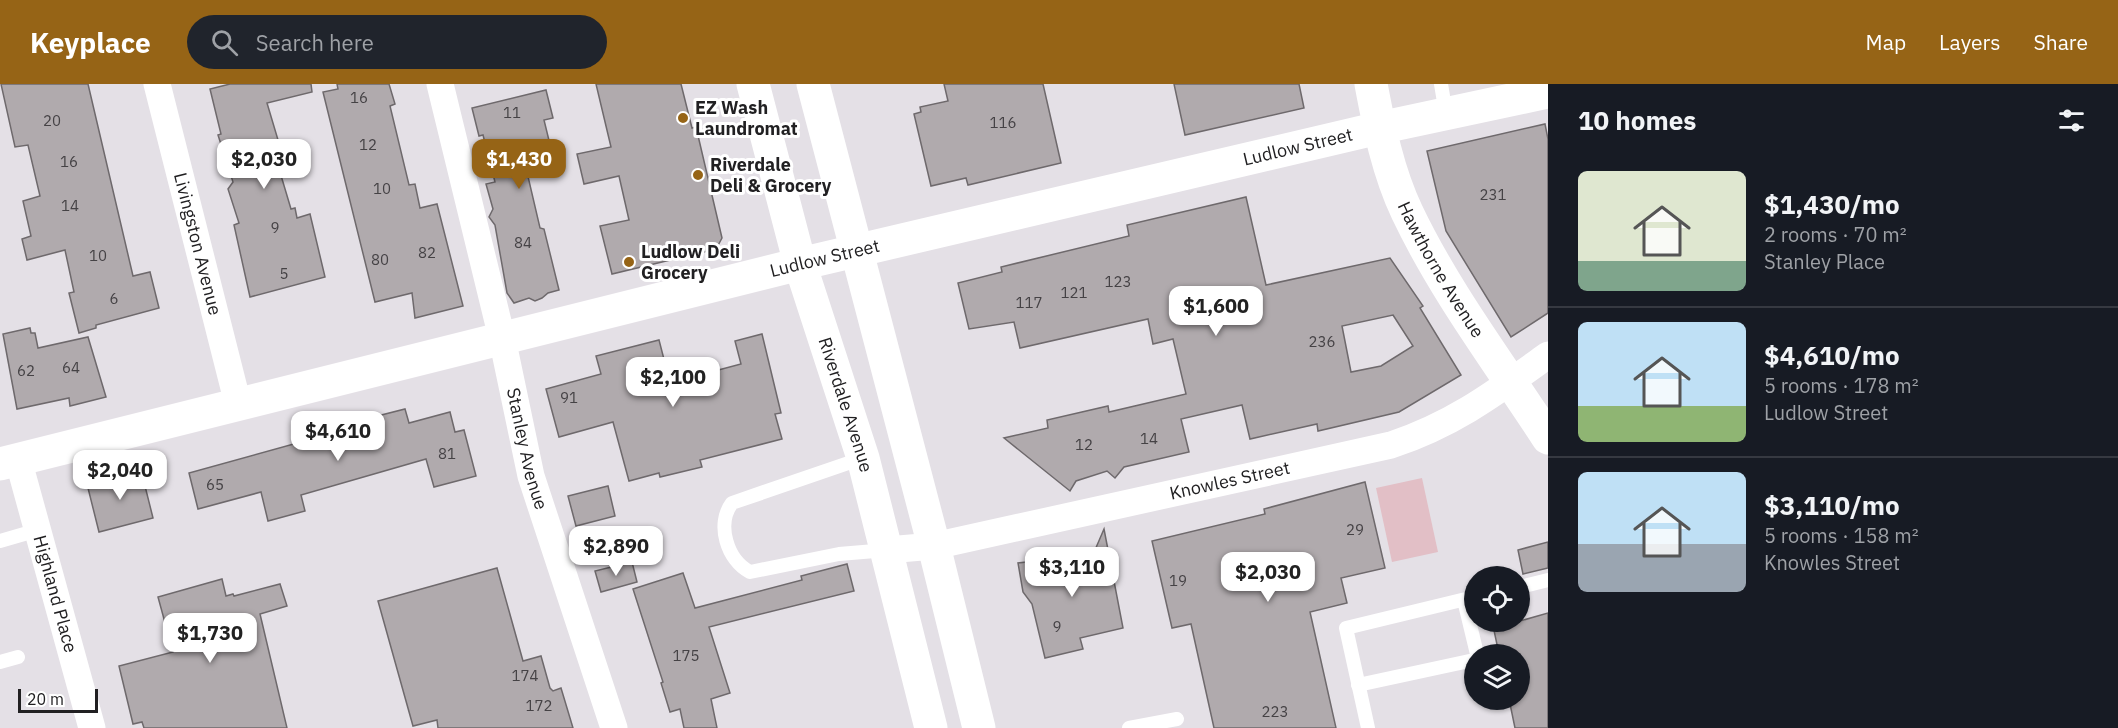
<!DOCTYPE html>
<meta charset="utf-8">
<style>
:root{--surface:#171b24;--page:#20242c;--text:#f1f3f6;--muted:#9ea1a6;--line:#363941;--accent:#966416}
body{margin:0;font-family:"IBM Plex Sans",sans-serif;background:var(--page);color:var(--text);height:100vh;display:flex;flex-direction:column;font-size:22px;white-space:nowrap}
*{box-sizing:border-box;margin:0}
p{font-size:20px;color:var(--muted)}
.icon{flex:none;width:33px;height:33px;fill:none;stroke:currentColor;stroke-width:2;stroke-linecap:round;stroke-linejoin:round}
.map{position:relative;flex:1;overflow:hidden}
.drawer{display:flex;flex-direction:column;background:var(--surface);width:570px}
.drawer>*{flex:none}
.controls{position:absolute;left:1464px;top:482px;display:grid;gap:12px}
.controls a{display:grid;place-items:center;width:66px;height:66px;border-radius:50%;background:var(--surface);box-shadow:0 2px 4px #0004;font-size:30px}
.scale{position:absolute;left:18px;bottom:15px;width:80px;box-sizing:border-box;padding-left:6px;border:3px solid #212022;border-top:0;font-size:16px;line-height:21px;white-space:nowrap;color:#212022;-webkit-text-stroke:4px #fff;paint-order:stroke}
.price{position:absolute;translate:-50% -51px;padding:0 14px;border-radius:12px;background:#fff;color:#222;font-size:20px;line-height:39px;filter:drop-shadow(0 2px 3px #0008)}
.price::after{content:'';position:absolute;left:50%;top:36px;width:18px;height:14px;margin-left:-9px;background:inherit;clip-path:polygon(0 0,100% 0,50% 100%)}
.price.active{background:var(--accent);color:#fff}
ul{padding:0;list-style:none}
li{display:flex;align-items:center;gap:18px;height:150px;padding:0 30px}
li+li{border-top:2px solid var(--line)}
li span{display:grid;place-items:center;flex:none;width:168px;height:120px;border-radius:9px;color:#555}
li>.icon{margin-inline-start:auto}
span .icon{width:72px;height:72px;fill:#fffc;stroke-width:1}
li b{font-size:26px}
h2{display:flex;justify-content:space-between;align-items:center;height:72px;padding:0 30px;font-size:26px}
header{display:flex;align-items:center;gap:36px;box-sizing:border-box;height:84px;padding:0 30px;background:var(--accent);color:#fff}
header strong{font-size:28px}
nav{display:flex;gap:33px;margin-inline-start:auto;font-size:21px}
.search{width:420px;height:54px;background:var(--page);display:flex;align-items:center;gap:15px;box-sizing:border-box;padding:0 21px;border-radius:33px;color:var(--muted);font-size:22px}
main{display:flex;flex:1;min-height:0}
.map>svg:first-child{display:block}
.pitch{fill:#e2bfc6}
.building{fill:#b0aaad;stroke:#6e696c;stroke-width:1.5;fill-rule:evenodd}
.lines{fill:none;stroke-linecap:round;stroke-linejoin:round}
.service{stroke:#fff;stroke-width:14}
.minor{stroke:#fff;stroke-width:27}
.tertiary{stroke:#fff;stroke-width:33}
.secondary{stroke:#fff;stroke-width:33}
.poi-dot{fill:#966416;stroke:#fff;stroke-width:2}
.labels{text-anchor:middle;stroke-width:6;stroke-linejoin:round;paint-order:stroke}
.number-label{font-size:15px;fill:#454245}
.poi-label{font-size:18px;font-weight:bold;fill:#212022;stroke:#fff;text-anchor:start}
.street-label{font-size:18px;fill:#212022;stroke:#fff}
</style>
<header>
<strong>Keyplace</strong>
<div class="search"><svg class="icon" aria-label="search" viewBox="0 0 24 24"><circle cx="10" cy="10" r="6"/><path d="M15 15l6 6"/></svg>Search here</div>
<nav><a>Map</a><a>Layers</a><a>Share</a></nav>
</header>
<main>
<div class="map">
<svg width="1548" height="644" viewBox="0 0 1548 644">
<rect width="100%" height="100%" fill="#e4e0e6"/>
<path class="pitch" d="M 1422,394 L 1438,468 L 1392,478 L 1376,404 Z"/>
<g class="building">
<path d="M 1,0 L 88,0 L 133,192 L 150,188 L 159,224 L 96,241 L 96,244 L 79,249 L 69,209 L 74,208 L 65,166 L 27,176 L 22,155 L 31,152 L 23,117 L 40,112 L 28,61 L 15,63 Z"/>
<path d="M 230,0 L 311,0 L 312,8 L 267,19 L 281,66 L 274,68 L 291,125 L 295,124 L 297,134 L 310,130 L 325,193 L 250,213 L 234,141 L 239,139 L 228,105 L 233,98 L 218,51 L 221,50 L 210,5 Z"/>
<path d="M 337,0 L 389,0 L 395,20 L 390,22 L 409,101 L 415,100 L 420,124 L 437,120 L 463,222 L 415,234 L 412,209 L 375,218 L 323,8 L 338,5 Z"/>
<path d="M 596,0 L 681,0 L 692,44 L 696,43 L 722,154 L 716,165 L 612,190 L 600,142 L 629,136 L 619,92 L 584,100 L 577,70 L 611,63 Z"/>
<path d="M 944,0 L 1043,0 L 1061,79 L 968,101 L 966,94 L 931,102 L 914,30 L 921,28 L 920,23 L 948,17 Z"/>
<path d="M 1174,0 L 1299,0 L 1304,24 L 1185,51 Z"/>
<path d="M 546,6 L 553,34 L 544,36 L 554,77 L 526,84 L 540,144 L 544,145 L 559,206 L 548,209 L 542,214 L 535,217 L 529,214 L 514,219 L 507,209 L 495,141 L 489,133 L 493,125 L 486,100 L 495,98 L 483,51 L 479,52 L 472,24 Z"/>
<path d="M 1545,40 L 1548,55 L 1548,229 L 1511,253 L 1446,147 L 1427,67 Z"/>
<path d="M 1246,113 L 1266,201 L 1390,174 L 1423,222 L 1420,224 L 1461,291 L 1399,328 L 1318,347 L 1317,340 L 1250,355 L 1242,321 L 1181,335 L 1189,368 L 1124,383 L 1115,394 L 1107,387 L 1076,397 L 1070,407 L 1004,354 L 1048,344 L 1047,336 L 1108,322 L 1109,328 L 1186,310 L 1173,255 L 1153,260 L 1148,235 L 1020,264 L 1014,238 L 969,245 L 958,199 L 1002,188 L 1001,183 L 1129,152 L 1127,141 ZM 1393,231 L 1413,262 L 1381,282 L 1351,288 L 1342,242 Z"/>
<path d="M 30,244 L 31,249 L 35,249 L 38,264 L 88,253 L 106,313 L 70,322 L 69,314 L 17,325 L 3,250 Z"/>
<path d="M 762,250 L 781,329 L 775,330 L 782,355 L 700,376 L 702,383 L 660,393 L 659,389 L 629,397 L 613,338 L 559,353 L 546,305 L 601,290 L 596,272 L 659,256 L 667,287 L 674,285 L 677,297 L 741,280 L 735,257 Z"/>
<path d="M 405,325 L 409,339 L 450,328 L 455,348 L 464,346 L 476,392 L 434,403 L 426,375 L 301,411 L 305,427 L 268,437 L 261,408 L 198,425 L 189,389 L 301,358 L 299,352 Z"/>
<path d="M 141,386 L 153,434 L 99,448 L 87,400 Z"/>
<path d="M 1365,398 L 1385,484 L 1341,494 L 1347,519 L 1310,528 L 1336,644 L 1214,644 L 1191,540 L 1172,544 L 1152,457 L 1265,430 L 1264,425 Z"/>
<path d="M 608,402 L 615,432 L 576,442 L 568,412 Z"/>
<path d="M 1104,445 L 1123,544 L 1080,554 L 1083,565 L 1045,574 L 1032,520 L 1023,508 L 1018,479 L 1045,476 L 1055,471 L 1063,473 L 1079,466 L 1092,473 Z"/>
<path d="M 1548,458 L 1548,484 L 1523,490 L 1518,466 Z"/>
<path d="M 632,478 L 637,498 L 601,508 L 595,487 Z"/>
<path d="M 847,480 L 854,507 L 709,543 L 730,609 L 711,615 L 717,644 L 684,644 L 680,625 L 670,628 L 661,599 L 663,598 L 633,505 L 683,489 L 695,524 L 802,496 L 801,492 Z"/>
<path d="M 497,484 L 523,577 L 541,572 L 550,604 L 553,607 L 561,604 L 573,644 L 438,644 L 437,636 L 413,642 L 378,517 Z"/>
<path d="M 222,495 L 226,512 L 233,510 L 234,512 L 280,500 L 287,522 L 260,530 L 287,644 L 144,644 L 142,638 L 133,640 L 119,582 L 173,568 L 158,513 Z"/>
<path d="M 1548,529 L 1548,644 L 1515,644 L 1509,615 L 1520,615 L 1520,570 L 1499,570 L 1492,537 L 1520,537 Z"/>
</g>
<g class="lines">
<g class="service">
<path d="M 1441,0 L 1446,30"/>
<path d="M 863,374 L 732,419 C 716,440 727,476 750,488 L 839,470 L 887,466"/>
<path d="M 0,457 L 38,446"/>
<path d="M 1520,503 L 1548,496"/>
<path d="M 1464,516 L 1477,570"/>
<path d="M 0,578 L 18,573"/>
<path d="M 1358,601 L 1474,576"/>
<path d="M 1129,644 L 1177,635"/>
<path d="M 1368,644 L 1346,544 L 1474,513"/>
</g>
<g class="minor">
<path id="s1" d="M 157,0 L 238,320"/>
<path id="s2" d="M 440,0 L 502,254 L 531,392 L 614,644"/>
<path id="s3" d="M 18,375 L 92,644"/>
<path id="s4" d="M 887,466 L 934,462 L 1391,361 C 1454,340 1495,309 1548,271"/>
</g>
<g class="tertiary">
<path id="s5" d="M 1371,0 C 1379,43 1388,88 1407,128 C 1445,208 1500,280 1548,354"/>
<path id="s6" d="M 0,380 L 800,180 L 1379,44 L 1548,8"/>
</g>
<g class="secondary">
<path id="s7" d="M 753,0 L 800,180 L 863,374 L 931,644"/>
<path d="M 813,0 L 934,462 L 979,644"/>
</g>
</g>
<g class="poi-dot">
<circle cx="683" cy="34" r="6"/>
<circle cx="698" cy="91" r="6"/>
<circle cx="629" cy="178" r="6"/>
</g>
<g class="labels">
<g class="number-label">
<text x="359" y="19">16</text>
<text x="512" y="34">11</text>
<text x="52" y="42">20</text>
<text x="1003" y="44">116</text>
<text x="368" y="66">12</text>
<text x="69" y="83">16</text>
<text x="382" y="110">10</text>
<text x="1493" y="116">231</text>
<text x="70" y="127">14</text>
<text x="275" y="149">9</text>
<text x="523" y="164">84</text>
<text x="427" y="174">82</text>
<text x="98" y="177">10</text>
<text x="380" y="181">80</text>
<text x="284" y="195">5</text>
<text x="1118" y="203">123</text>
<text x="1074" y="214">121</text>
<text x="114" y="220">6</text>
<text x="1029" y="224">117</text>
<text x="1322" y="263">236</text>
<text x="71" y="289">64</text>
<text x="26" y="292">62</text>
<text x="569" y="319">91</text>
<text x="1149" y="360">14</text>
<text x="1084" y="366">12</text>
<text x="447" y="375">81</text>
<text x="215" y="406">65</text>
<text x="1355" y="451">29</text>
<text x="1178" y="502">19</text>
<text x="1057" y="548">9</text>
<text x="686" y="577">175</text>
<text x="525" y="597">174</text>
<text x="539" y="627">172</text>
<text x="1275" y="633">223</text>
</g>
<g class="poi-label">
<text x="695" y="30">EZ Wash<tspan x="695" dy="21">Laundromat</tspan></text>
<text x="710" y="87">Riverdale<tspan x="710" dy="21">Deli &amp; Grocery</tspan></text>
<text x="641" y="174">Ludlow Deli<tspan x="641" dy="21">Grocery</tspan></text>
</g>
<g class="street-label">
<text dy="6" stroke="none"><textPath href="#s6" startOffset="1336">Ludlow Street</textPath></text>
<text dy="6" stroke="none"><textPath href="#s1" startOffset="165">Livingston Avenue</textPath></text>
<text dy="6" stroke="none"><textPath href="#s6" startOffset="850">Ludlow Street</textPath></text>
<text dy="6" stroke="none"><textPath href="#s5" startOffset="200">Hawthorne Avenue</textPath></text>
<text dy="6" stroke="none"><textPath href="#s7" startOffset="334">Riverdale Avenue</textPath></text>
<text dy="6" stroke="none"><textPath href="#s2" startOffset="375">Stanley Avenue</textPath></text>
<text dy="6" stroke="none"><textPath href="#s4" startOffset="350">Knowles Street</textPath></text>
<text dy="6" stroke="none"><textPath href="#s3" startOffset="140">Highland Place</textPath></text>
</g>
</g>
</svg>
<div class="controls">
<a><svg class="icon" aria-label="locate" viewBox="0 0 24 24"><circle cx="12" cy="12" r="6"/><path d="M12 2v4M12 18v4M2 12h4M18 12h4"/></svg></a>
<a><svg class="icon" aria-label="layers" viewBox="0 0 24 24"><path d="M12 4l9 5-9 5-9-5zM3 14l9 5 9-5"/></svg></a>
</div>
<div class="scale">20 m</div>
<b class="price" style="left:264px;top:106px">$2,030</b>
<b class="price active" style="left:519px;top:106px">$1,430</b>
<b class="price" style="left:1216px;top:253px">$1,600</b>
<b class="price" style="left:673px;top:324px">$2,100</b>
<b class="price" style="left:338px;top:378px">$4,610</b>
<b class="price" style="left:120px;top:417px">$2,040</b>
<b class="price" style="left:616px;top:493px">$2,890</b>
<b class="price" style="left:1072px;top:514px">$3,110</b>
<b class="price" style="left:1268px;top:519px">$2,030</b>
<b class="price" style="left:210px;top:580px">$1,730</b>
</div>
<section class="drawer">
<h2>10 homes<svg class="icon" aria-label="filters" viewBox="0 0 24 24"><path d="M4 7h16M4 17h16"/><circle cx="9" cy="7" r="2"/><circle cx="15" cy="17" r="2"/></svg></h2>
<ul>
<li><span style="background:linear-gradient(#dfe7d0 75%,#7fa58c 0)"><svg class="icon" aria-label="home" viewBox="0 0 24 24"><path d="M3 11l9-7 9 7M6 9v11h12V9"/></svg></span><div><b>$1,430/mo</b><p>2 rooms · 70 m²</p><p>Stanley Place</p></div></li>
<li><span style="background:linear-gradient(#bfe0f5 70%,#8fb573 0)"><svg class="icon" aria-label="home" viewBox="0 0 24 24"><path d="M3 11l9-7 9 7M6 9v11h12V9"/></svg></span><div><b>$4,610/mo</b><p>5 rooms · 178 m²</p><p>Ludlow Street</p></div></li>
<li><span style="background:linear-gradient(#bfe0f5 60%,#9aa5b1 0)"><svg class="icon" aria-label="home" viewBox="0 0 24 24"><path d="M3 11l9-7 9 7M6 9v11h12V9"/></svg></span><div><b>$3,110/mo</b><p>5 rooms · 158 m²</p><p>Knowles Street</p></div></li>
</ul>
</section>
</main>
